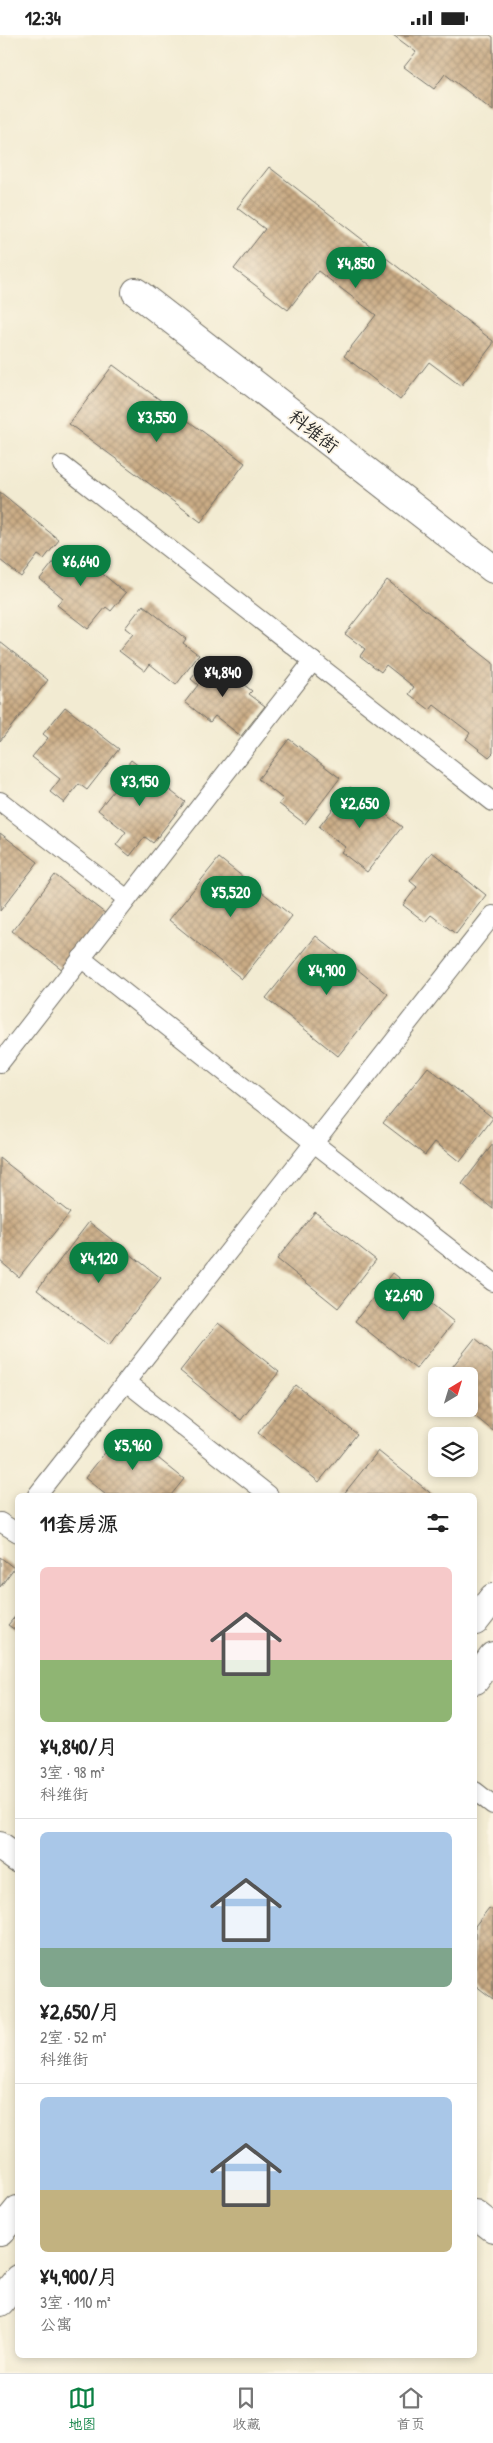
<!DOCTYPE html>
<html lang="zh">
<meta charset="utf-8">
<style>
:root{--surface:#fff;--page:#f6f6f6;--text:#222;--muted:#767676;--line:#e0e0e0;--accent:#0b8043}
body{margin:0;font-family:"Patrick Hand","LXGW WenKai TC",sans-serif;background:var(--page);color:var(--text);height:100vh;display:flex;flex-direction:column;font-size:19px;white-space:nowrap}
*{box-sizing:border-box;margin:0}
p{font-size:16px;color:var(--muted)}
.icon{flex:none;width:28px;height:28px;fill:none;stroke:currentColor;stroke-width:2;stroke-linecap:round;stroke-linejoin:round}
.map{position:relative;flex:1;overflow:hidden}
.side{position:absolute;left:15px;top:1458px;width:462px;height:865px;display:flex;flex-direction:column;background:var(--surface);border-radius:8px;box-shadow:0 2px 8px #0003}
.side>*{flex:none}
.needle{width:32px;rotate:38deg}
.buttons{position:absolute;left:428px;top:1332px;display:grid;gap:10px}
.buttons a{display:grid;place-items:center;width:50px;height:50px;border-radius:8px;background:var(--surface);box-shadow:0 2px 8px #0003;font-size:25px}
.price{position:absolute;translate:-50% -42px;padding:0 11px;border-radius:18px;background:var(--accent);color:#fff;font-size:16px;line-height:32px;filter:drop-shadow(0 1px 2px #0008)}
.price::after{content:'';position:absolute;left:50%;top:30px;width:15px;height:11px;margin-left:-8px;background:inherit;clip-path:polygon(0 0,100% 0,50% 100%)}
.price.on{background:#222;color:#fff}
ul{padding:0;list-style:none}
li{display:grid;align-content:center;gap:10px;height:265px;padding:0 25px}
li+li{border-top:1px solid var(--line)}
li span{display:grid;place-items:center;height:155px;border-radius:8px;color:#555}
li>.icon{margin-inline-start:auto}
span .icon{width:90px;height:90px;fill:#fffc;stroke-width:1}
li b{font-size:21px}
h2{display:flex;justify-content:space-between;align-items:center;height:60px;padding:0 25px;font-size:21px}
.status{display:flex;justify-content:space-between;align-items:center;height:35px;padding:0 25px;background:var(--surface);direction:ltr}
.status svg{height:14px;fill:currentColor}
.tabs{display:flex;justify-content:space-around;align-items:center;height:70px;border-top:1px solid var(--line);background:var(--surface);font-size:14px;color:var(--muted)}
.tabs a{display:grid;justify-items:center;gap:2px}
.tabs .on{color:var(--accent)}
.map>svg:first-child{display:block}
.building{fill:url(#building-cross-hatch)}
.lines{fill:none;stroke-linecap:round;stroke-linejoin:round}
.service-casing{stroke:#716e65;stroke-width:20}
.tertiary-casing{stroke:#716e65;stroke-width:30}
.secondary-casing{stroke:#716e65;stroke-width:30}
.service{stroke:#fff;stroke-width:18}
.tertiary{stroke:#fff;stroke-width:28}
.secondary{stroke:#fff;stroke-width:28}
.labels{text-anchor:middle;stroke-width:4;stroke-linejoin:round;paint-order:stroke}
.street-label{font-size:19px;fill:#2b2b2b;stroke:#fcf5e5}
</style>
<div class="status"><b>12:34</b><svg viewBox="0 0 49 12"><path d="M0 12V9h3v3zM5 12V6h3v6zM10 12V3h3v9zM15 12V0h3v12zM26 1h20v11H26zM47 4h2v5h-2z"/></svg></div>
<div class="map">
<svg width="493" height="2338" viewBox="0 0 493 2338">
<defs>
<pattern id="building-cross-hatch" width="8" height="8" patternUnits="userSpaceOnUse" patternTransform="scale(1.25)"><rect width="8" height="8" fill="#caac85"/><path d="M0 0l8 8M0 8l8-8" fill="none" stroke="#a48c6d"/></pattern>
</defs>
<rect width="100%" height="100%" fill="#fcf5e5"/>
<filter id="ink" filterUnits="userSpaceOnUse"><feTurbulence type="fractalNoise" baseFrequency=".02" numOctaves="2"/><feDisplacementMap in="SourceGraphic" scale="10" xChannelSelector="R" yChannelSelector="G"/><feConvolveMatrix kernelMatrix="1 2 1 2 8 2 1 2 1" color-interpolation-filters="sRGB"/></filter>
<filter id="wash" filterUnits="userSpaceOnUse"><feTurbulence type="fractalNoise" baseFrequency=".0096" numOctaves="4" result="noise"/><feDisplacementMap in="SourceGraphic" scale="20" xChannelSelector="R" yChannelSelector="G"/><feGaussianBlur stdDeviation="1.12" result="paint"/><feColorMatrix in="noise" values="0 0 0 0 0 0 0 0 0 0 0 0 0 0 0 0 0 1.4 0 .05"/><feComposite in="paint" operator="in"/></filter>
<g filter="url(#wash)">
<rect width="100%" height="100%" fill="#f2ebd2"/>
<g id="blocks">
<g class="building">
<path d="M 393,0 L 490,0 L 493,2 L 493,76 L 445,39 L 434,54 L 404,32 L 416,17 Z"/>
<path d="M 269,132 L 493,306 L 493,309 L 461,351 L 429,327 L 400,365 L 344,321 L 376,280 L 318,236 L 288,275 L 234,234 L 265,194 L 237,173 Z"/>
<path d="M 113,330 L 245,428 L 201,487 L 69,389 Z"/>
<path d="M 0,457 L 59,505 L 44,524 L 38,520 L 21,542 L 0,525 Z"/>
<path d="M 67,510 L 126,558 L 111,576 L 106,572 L 88,594 L 57,570 L 63,563 L 40,544 Z"/>
<path d="M 387,545 L 493,628 L 493,718 L 489,722 L 466,704 L 470,698 L 434,670 L 430,675 L 409,659 L 414,652 L 386,630 L 381,637 L 360,621 L 365,614 L 345,599 Z"/>
<path d="M 143,570 L 186,604 L 183,608 L 199,620 L 176,650 L 150,629 L 145,636 L 119,616 L 133,599 L 125,593 Z"/>
<path d="M 0,607 L 48,645 L 0,706 Z"/>
<path d="M 209,622 L 252,656 L 249,659 L 265,671 L 241,701 L 215,681 L 210,687 L 185,667 L 198,650 L 191,644 Z"/>
<path d="M 65,672 L 119,714 L 87,755 L 79,749 L 64,768 L 50,757 L 60,744 L 32,722 L 48,703 L 43,699 Z"/>
<path d="M 289,704 L 340,743 L 305,789 L 279,769 L 283,764 L 258,744 Z"/>
<path d="M 131,725 L 185,767 L 153,808 L 145,802 L 130,821 L 116,810 L 126,797 L 98,775 L 114,755 L 110,752 Z"/>
<path d="M 350,752 L 402,792 L 367,837 L 341,817 L 345,812 L 319,792 Z"/>
<path d="M 0,798 L 38,827 L 0,876 Z"/>
<path d="M 432,817 L 486,860 L 456,899 L 431,880 L 425,887 L 403,870 L 417,852 L 410,846 Z"/>
<path d="M 219,823 L 292,881 L 242,944 L 169,885 Z"/>
<path d="M 55,840 L 106,879 L 63,935 L 12,896 Z"/>
<path d="M 316,901 L 388,959 L 338,1021 L 266,963 Z"/>
<path d="M 428,1032 L 493,1083 L 460,1127 L 435,1107 L 425,1120 L 383,1088 Z"/>
<path d="M 493,1109 L 493,1174 L 462,1149 Z"/>
<path d="M 0,1123 L 70,1178 L 19,1242 L 0,1226 Z"/>
<path d="M 315,1177 L 376,1225 L 338,1273 L 277,1224 Z"/>
<path d="M 89,1187 L 161,1243 L 109,1310 L 37,1255 Z"/>
<path d="M 393,1238 L 454,1287 L 416,1334 L 355,1286 Z"/>
<path d="M 218,1288 L 279,1337 L 241,1385 L 180,1336 Z"/>
<path d="M 475,1303 L 493,1318 L 493,1396 L 466,1374 L 469,1374 L 469,1341 L 445,1341 Z"/>
<path d="M 296,1350 L 357,1399 L 319,1447 L 258,1398 Z"/>
<path d="M 123,1395 L 184,1444 L 171,1460 L 106,1460 L 85,1443 Z"/>
<path d="M 378,1416 L 433,1460 L 343,1460 Z"/>
<path d="M 0,1522 L 14,1533 L 0,1552 Z"/>
<path d="M 18,1578 L 18,1597 L 8,1590 Z"/>
<path d="M 489,1873 L 493,1876 L 493,1964 L 475,1950 L 475,1891 Z"/>
</g>
</g>
</g>
<g filter="url(#ink)">
<use href="#blocks" fill-opacity="0" stroke="#716e65" stroke-width="1"/>
<g class="lines">
<g class="service-casing">
<g id="service">
<path d="M 62,430 L 493,767"/>
<path d="M 0,766 L 127,864"/>
<path d="M 81,923 L 314,1108 L 493,1247"/>
<path d="M 0,1028 L 313,626"/>
<path d="M 126,1347 L 269,1460"/>
<path d="M 37,1460 L 493,880"/>
<path d="M 0,1487 L 18,1498"/>
<path d="M 475,1756 L 493,1770"/>
</g>
</g>
<g class="tertiary-casing">
<g id="tertiary">
<path d="M 136,257 L 493,534"/>
<path d="M 475,1586 L 493,1563"/>
<path d="M 475,1645 L 493,1621"/>
<path d="M 0,2197 L 18,2175"/>
<path d="M 0,2267 L 18,2244"/>
</g>
</g>
<g class="secondary-casing">
<g id="secondary">
<path d="M 0,1811 L 18,1824"/>
<path d="M 475,2179 L 493,2193"/>
</g>
</g>
<use href="#service" class="service"/>
<use href="#tertiary" class="tertiary"/>
<use href="#secondary" class="secondary"/>
</g>
</g>
<g class="labels">
<g class="street-label">
<text transform="translate(314 396) rotate(38)" y="7">科维街</text>
</g>
</g>
</svg>
<div class="buttons">
<a><svg class="needle" viewBox="-14 -14 28 28"><path d="M0-13l5 13h-10z" fill="#e53935"/><path d="M0 13l5-13h-10z" fill="#767676"/></svg></a>
<a><svg class="icon" aria-label="layers" viewBox="0 0 24 24"><path d="M12 4l9 5-9 5-9-5zM3 14l9 5 9-5"/></svg></a>
</div>
<b class="price" style="left:356px;top:254px">¥4,850</b>
<b class="price" style="left:157px;top:408px">¥3,550</b>
<b class="price" style="left:81px;top:552px">¥6,640</b>
<b class="price on" style="left:223px;top:663px">¥4,840</b>
<b class="price" style="left:140px;top:772px">¥3,150</b>
<b class="price" style="left:360px;top:794px">¥2,650</b>
<b class="price" style="left:231px;top:883px">¥5,520</b>
<b class="price" style="left:327px;top:961px">¥4,900</b>
<b class="price" style="left:99px;top:1249px">¥4,120</b>
<b class="price" style="left:404px;top:1286px">¥2,690</b>
<b class="price" style="left:133px;top:1436px">¥5,960</b>
<section class="side">
<h2>11套房源<svg class="icon" aria-label="filters" viewBox="0 0 24 24"><path d="M4 7h16M4 17h16"/><circle cx="9" cy="7" r="2"/><circle cx="15" cy="17" r="2"/></svg></h2>
<ul>
<li><span style="background:linear-gradient(#f6c9c9 60%,#8fb573 0)"><svg class="icon" aria-label="home" viewBox="0 0 24 24"><path d="M3 11l9-7 9 7M6 9v11h12V9"/></svg></span><div><b>¥4,840/月</b><p>3室 · 98 m²</p><p>科维街</p></div></li>
<li><span style="background:linear-gradient(#a9c7e8 75%,#7fa58c 0)"><svg class="icon" aria-label="home" viewBox="0 0 24 24"><path d="M3 11l9-7 9 7M6 9v11h12V9"/></svg></span><div><b>¥2,650/月</b><p>2室 · 52 m²</p><p>科维街</p></div></li>
<li><span style="background:linear-gradient(#a9c7e8 60%,#c2b280 0)"><svg class="icon" aria-label="home" viewBox="0 0 24 24"><path d="M3 11l9-7 9 7M6 9v11h12V9"/></svg></span><div><b>¥4,900/月</b><p>3室 · 110 m²</p><p>公寓</p></div></li>
</ul>
</section>
</div>
<nav class="tabs">
<a class="on"><svg class="icon" aria-label="map" viewBox="0 0 24 24"><path d="M3 6l6-2 6 2 6-2v14l-6 2-6-2-6 2zM9 4v14M15 6v14"/></svg>地图</a>
<a><svg class="icon" aria-label="saved" viewBox="0 0 24 24"><path d="M7 4h10v16l-5-4-5 4z"/></svg>收藏</a>
<a><svg class="icon" aria-label="home" viewBox="0 0 24 24"><path d="M3 11l9-7 9 7M6 9v11h12V9"/></svg>首页</a>
</nav>
